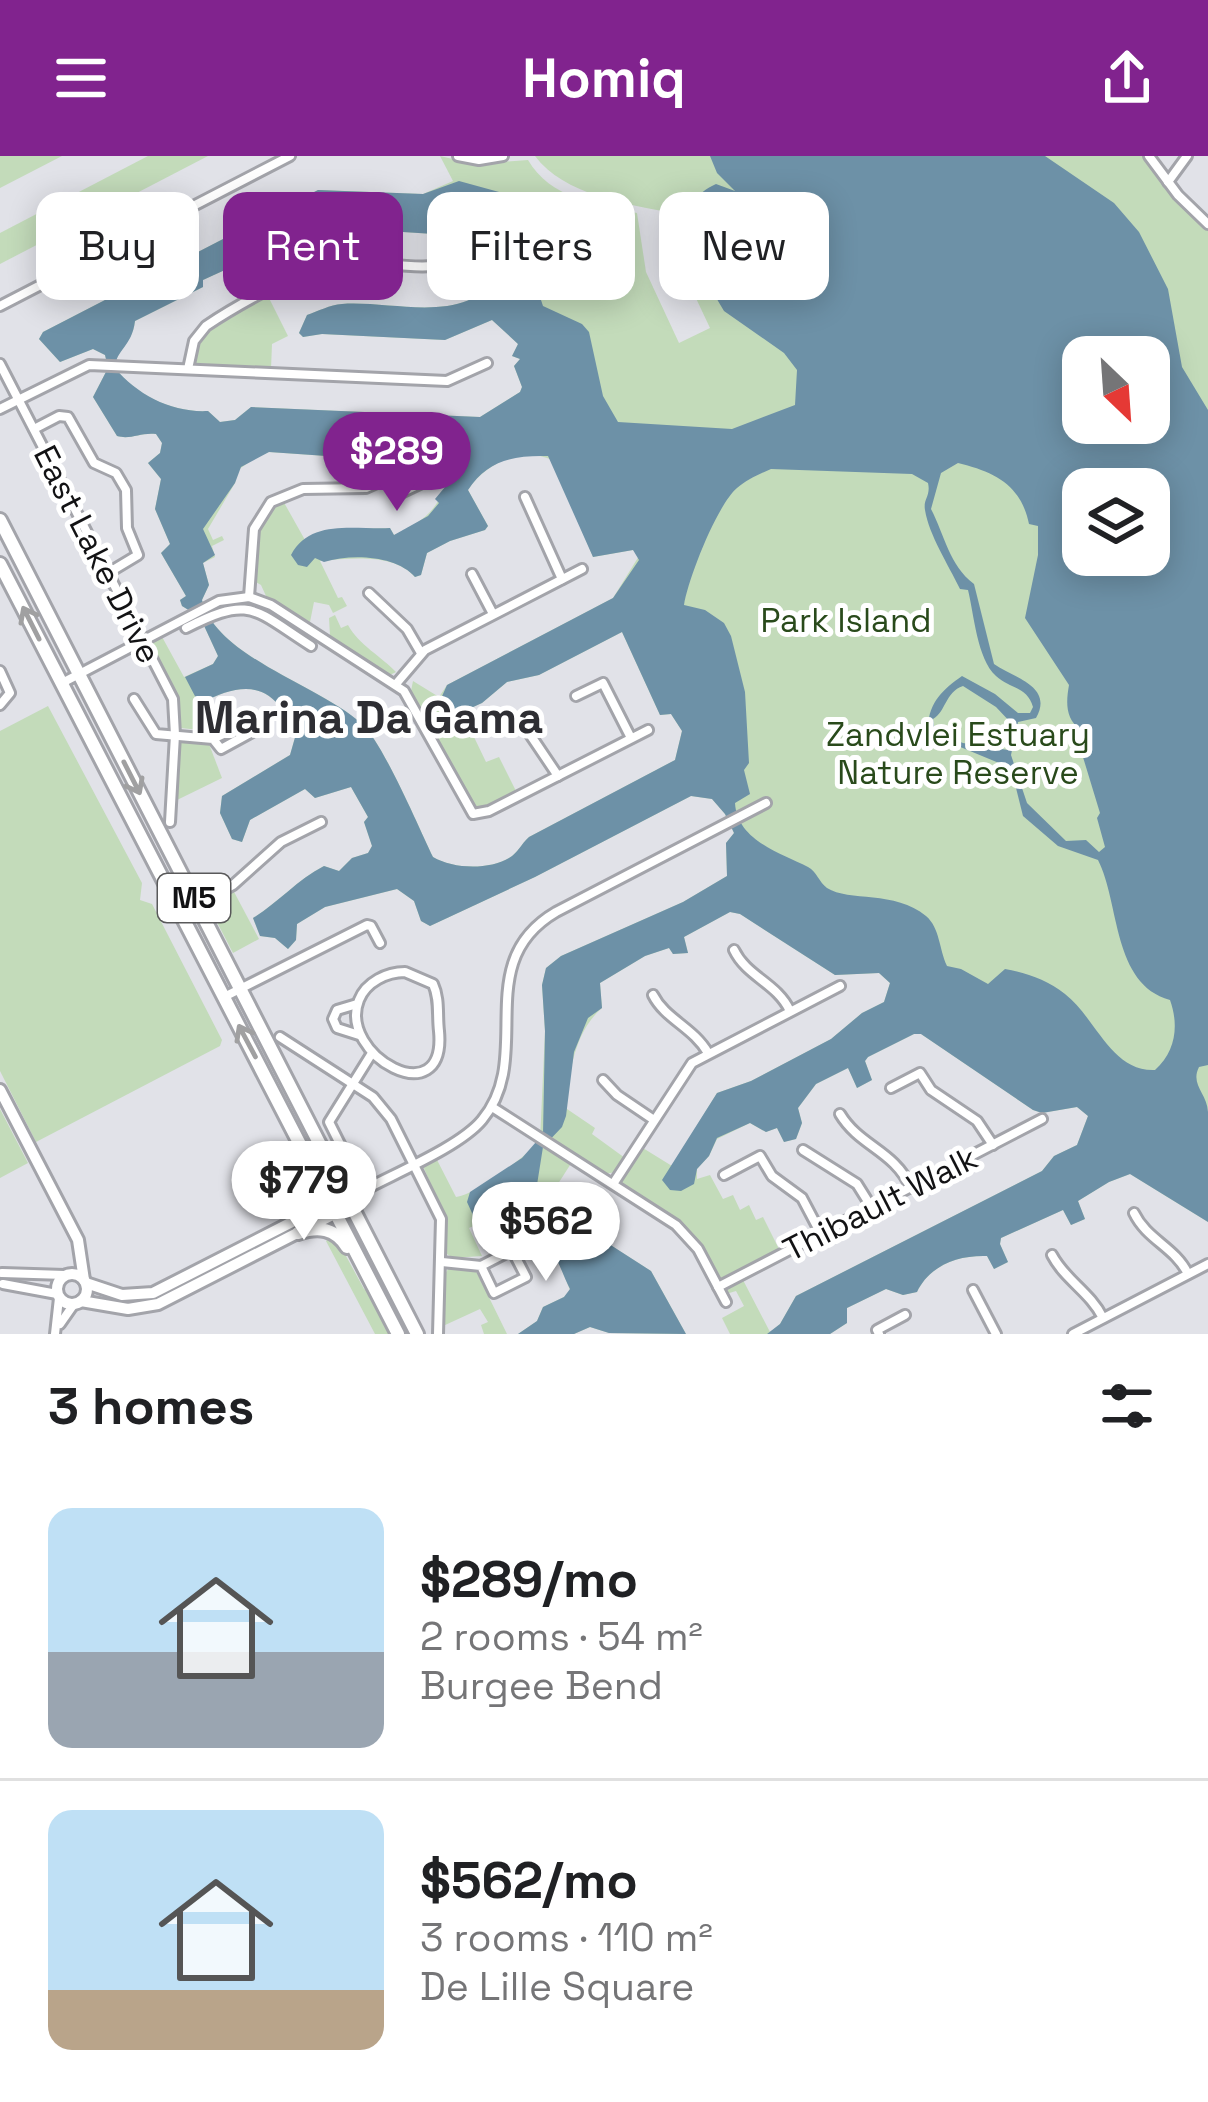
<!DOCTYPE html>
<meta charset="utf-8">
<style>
:root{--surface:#fff;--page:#f6f6f6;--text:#202124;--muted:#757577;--line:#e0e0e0;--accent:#81238e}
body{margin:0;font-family:"Space Grotesk",sans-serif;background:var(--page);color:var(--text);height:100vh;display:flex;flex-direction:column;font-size:45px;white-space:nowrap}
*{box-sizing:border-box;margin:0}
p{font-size:39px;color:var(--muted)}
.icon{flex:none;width:66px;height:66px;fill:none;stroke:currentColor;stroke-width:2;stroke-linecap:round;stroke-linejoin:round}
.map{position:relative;height:1178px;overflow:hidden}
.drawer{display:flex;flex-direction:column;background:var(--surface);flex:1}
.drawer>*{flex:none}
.banner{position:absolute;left:36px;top:36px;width:1137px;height:108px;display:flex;gap:24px}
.needle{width:78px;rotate:155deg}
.tools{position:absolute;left:1062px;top:180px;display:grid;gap:24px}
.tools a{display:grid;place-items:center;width:108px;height:108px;border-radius:24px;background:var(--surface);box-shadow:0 6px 30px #0003;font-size:60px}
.price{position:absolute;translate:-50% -102px;padding:0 27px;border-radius:42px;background:#fff;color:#222;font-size:39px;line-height:78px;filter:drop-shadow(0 3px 6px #0008)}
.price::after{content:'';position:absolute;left:50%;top:72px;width:36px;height:27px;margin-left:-18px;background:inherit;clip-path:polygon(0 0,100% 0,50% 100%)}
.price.active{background:var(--accent);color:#fff}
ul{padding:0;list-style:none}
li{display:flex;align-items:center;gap:36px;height:300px;padding:0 48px}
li+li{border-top:3px solid var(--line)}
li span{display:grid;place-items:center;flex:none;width:336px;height:240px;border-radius:24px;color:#555}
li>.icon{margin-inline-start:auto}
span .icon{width:144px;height:144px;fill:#fffc;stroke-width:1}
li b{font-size:51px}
h2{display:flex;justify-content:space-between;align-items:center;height:144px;padding:0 48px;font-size:51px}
.chip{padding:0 42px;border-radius:24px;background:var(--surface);box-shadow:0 6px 30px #0003;font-size:42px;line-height:108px}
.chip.active{background:var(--accent);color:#fff}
header{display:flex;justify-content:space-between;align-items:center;height:156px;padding:0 48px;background:var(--accent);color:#fff;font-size:54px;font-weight:800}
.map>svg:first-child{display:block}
.green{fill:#c3dbba;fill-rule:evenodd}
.water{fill:#6d91a7;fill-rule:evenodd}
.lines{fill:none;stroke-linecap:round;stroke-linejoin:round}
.street-casing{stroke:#a3a4aa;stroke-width:14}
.secondary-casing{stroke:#a3a4aa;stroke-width:16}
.primary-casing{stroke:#a3a4aa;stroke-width:18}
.street{stroke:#fff;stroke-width:8}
.secondary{stroke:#fff;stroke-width:10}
.primary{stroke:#fff;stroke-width:12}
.oneway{stroke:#a0a0a1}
.labels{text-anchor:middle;stroke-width:10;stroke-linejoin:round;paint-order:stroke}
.shield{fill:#fff;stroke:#59595a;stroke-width:3}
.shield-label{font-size:30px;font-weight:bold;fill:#121214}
.street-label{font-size:33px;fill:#121214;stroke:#fff}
.park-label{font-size:33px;fill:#294a1b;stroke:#fff}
.district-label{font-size:45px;font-weight:bold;fill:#2e2e33;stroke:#fff}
</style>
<header><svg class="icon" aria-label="menu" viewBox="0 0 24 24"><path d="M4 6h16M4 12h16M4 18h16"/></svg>Homiq<svg class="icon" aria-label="share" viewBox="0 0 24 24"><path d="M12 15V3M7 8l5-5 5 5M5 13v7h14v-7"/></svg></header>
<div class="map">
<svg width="1208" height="1178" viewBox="0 0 1208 1178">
<rect width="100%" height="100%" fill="#e1e2e8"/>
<g class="green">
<path d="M 0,0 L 62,0 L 0,32 Z"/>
<path d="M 148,0 L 208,0 L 0,108 L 0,77 Z"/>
<path d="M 440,0 L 474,8 L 528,4 C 550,42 596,49 637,57 L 646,116 L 679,187 L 710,172 L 677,102 L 672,57 C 627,48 564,39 535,0 L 1149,0 L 1178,39 L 1208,68 L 1208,1066 L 1130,1018 L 1109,1026 L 1078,1045 L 1085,1063 L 1071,1069 L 1063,1054 L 1001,1082 L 1000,1088 L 1008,1106 L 994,1113 L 987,1100 C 958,1099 930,1109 917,1136 L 903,1139 L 886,1133 L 847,1152 L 847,1167 L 830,1178 L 730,1178 L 722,1162 L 744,1150 L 736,1135 L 726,1138 L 729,1130 L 743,1124 L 770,1176 L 780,1168 L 796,1140 L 1042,1015 L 1054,1000 L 1077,989 L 1088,960 L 1077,951 L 1042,957 L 1033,954 L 921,878 L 914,878 L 868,901 L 865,905 L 872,924 L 857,932 L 848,912 L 816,928 L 798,952 L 802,967 L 796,983 L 784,986 L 777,972 L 766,976 L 750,967 L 717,983 L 709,1000 L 697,1013 L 697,1023 L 710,1019 L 723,1043 L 733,1039 L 740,1054 L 749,1049 L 756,1064 L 763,1061 L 782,1099 L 718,1131 L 693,1084 L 613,1028 L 638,989 L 672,1010 L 717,937 L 751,925 L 831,883 L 862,857 L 884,846 L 890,827 L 879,817 L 835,819 L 740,758 L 730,756 L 684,781 L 688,797 L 673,798 L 669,792 L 645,800 L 600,827 L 602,852 C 575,875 568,917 567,953 L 595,972 L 592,978 L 625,1002 L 616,1016 L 605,1018 L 551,981 L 544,991 L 572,1006 L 547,1045 L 549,1050 L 651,1115 L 686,1178 L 609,1177 L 590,1171 L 574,1178 L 518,1178 L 537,1165 L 543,1151 L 564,1141 L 570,1134 L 549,1083 L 537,1073 L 494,1061 L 469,1072 L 482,1100 L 453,1102 L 447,1098 L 444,1059 L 423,1010 L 435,1000 L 456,1041 C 478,1038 523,1002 540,985 L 545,875 L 542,829 L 546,812 L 561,800 L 683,746 L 727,720 L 726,687 L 734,677 L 725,658 L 712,643 L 691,640 L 535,721 L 430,770 L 421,765 L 414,745 L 397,733 L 325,751 L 297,768 L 296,784 L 288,793 L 275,782 L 260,780 L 253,762 C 279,746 297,724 324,710 L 339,715 L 352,702 L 368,697 L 372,690 L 364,666 L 368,661 L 351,631 L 315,642 L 305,633 L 250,664 L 242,686 L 232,683 L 220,657 L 222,640 L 290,599 L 296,578 L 291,571 L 293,565 L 288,554 L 282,554 C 262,523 231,532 203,546 L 216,576 L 181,572 L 177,544 L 152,485 L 161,479 L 184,521 L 213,508 L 218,500 L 200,461 L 182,450 L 180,444 L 186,440 L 161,397 L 170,388 L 155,353 L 161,323 L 148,307 L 160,297 L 162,287 L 156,278 C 141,276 131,284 117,280 L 93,241 L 108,212 L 105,199 L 93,193 L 60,206 L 39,183 L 43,176 L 318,34 L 423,38 L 453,25 ZM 452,69 L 463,88 L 478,91 L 486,108 L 498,115 C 472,172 392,144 342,148 C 330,149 318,155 307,159 L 299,177 L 303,181 L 322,178 L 445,184 L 492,164 L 518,188 L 512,200 L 520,203 L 514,210 L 522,231 L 520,236 L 480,261 L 251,251 L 235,264 L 220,266 L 208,255 C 173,257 136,239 115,212 C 115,194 132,190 135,165 L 203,131 L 203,124 L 312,74 L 325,71 L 434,78 ZM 1083,201 L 1149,201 L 1149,267 L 1083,267 ZM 369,290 L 375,298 L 399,298 L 413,291 L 425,295 L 445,331 C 436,356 418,369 394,379 L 390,372 C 360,374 332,367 305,384 L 282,343 C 255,365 254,391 254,425 L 261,429 L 266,440 L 310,466 L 314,446 L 329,449 L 333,457 L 347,450 L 342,441 L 338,442 L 320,405 C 352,402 394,397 415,421 L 421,419 L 427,397 L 450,385 L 485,374 L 488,370 L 468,334 C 485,307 522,290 552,304 L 593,401 L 633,394 L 639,400 L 613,442 L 447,529 L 439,541 L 413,525 L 411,535 L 469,651 L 481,655 L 517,637 L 499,601 L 486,606 L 462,556 L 482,547 L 507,526 L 539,519 L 622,476 L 660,559 L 671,558 L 682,575 L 675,604 L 529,681 C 521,688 518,697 509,702 C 489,714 453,713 433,701 C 419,672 383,587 362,568 C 319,529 216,501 202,444 L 209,429 L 203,407 L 215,401 L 212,390 L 224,384 L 222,380 L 213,384 L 208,373 L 235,327 L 238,314 L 255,302 L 269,296 L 341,301 ZM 1083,333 L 1149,333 L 1149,399 L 1083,399 Z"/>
<path d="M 268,140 L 288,180 L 272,188 L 271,213 L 196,207 L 195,193 L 210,171 Z"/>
<path d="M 335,459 L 341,472 L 348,469 C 359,489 382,501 396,516 L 390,519 L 330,480 L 329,462 Z"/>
<path d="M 48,550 L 142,727 L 140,744 L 152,748 L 222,884 L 220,890 L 36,986 L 0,915 L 0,575 Z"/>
<path d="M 185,584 L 209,588 L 222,622 L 175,645 L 177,591 Z"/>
<path d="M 233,734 L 259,783 L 233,797 L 207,747 Z"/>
<path d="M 0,953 L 28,1007 L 0,1022 Z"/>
<path d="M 332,1081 L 340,1089 L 364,1133 L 370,1136 L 392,1178 L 375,1178 L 326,1085 Z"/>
<path d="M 450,1110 L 476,1115 L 507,1178 L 484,1178 L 481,1169 L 488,1166 L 480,1153 L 443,1170 L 445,1118 Z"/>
</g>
<path class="water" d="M 710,0 L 1045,0 L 1114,47 L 1139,76 L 1168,133 L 1182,211 L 1208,254 L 1208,909 L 1199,911 C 1190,929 1207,937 1208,956 C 1208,992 1208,1029 1208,1066 L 1130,1018 L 1109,1026 L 1078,1045 L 1085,1063 L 1071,1069 L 1063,1054 L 1001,1082 L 1000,1088 L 1008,1106 L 994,1113 L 987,1100 C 958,1099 930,1109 917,1136 L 903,1139 L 886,1133 L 847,1152 L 847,1167 L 830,1178 L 767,1178 L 780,1168 L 796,1140 L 1042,1015 L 1054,1000 L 1077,989 L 1088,960 L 1077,951 L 1042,957 L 1033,954 L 921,878 L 914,878 L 868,901 L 865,905 L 872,924 L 857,932 L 848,912 L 816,928 L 798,952 L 802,967 L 796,983 L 784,986 L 777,972 L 766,976 L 750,967 L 717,982 L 709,1000 L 697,1013 L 694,1028 L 681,1035 L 670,1034 L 662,1024 L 717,937 L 751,925 L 831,883 L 862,857 L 884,846 L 890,827 L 879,817 L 835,819 L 740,758 L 730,756 L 684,781 L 688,797 L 673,798 L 669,792 L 645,800 L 600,827 L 602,852 L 588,862 L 574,896 L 566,960 L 562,971 L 543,991 L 536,1035 L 550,1050 L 651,1115 L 686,1178 L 609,1177 L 590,1171 L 574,1178 L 518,1178 L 537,1165 L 543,1151 L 564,1141 L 570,1133 C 555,1103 552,1074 515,1068 C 498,1065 494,1061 477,1068 L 467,1046 L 470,1036 L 522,1002 L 543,978 L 545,875 L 542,829 L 546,812 L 561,800 L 683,746 L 727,720 L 726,687 L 734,677 L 725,658 L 712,643 L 691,640 L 535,721 L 430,770 L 421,765 L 414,745 L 397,733 L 325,751 L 297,768 L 296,784 L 288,793 L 275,782 L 260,780 L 253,762 C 279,746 297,724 324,710 L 339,715 L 352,702 L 368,697 L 372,690 L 364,666 L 368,661 L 351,631 L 315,642 L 305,633 L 250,664 L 242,686 L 232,683 L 220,657 L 222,640 L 290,599 L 296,578 L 291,571 L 293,565 L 288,554 L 282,554 C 262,523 231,532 203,546 L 197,544 L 185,521 L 213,508 L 218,500 L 200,461 L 182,450 L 180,444 L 186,440 L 161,397 L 170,388 L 155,353 L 161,323 L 148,307 L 160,297 L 162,287 L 156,278 C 141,276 131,284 117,280 L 93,241 L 108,212 L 105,199 L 93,193 L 60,206 L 39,183 L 43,176 L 318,34 L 423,38 L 459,25 L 521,42 L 544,62 L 555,83 L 541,144 L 543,150 L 582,168 L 589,176 L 603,240 L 618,266 L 732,273 L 795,249 L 797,214 L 784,197 L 724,155 L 690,98 L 693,92 L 686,86 C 680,61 693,38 716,28 L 735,35 L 717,17 ZM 452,69 L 463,88 L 478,91 L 486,108 L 498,115 C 472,172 392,144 342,148 C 330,149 318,155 307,159 L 299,177 L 303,181 L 322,178 L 445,184 L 492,164 L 518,188 L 512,200 L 520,203 L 514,210 L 522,231 L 520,236 L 480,261 L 251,251 L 235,264 L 220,266 L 208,255 C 173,257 137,239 115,212 C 116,193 132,191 135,165 L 203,131 L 203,124 L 312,74 L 325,71 L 434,78 ZM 1083,201 L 1149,201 L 1149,267 L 1083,267 ZM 369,290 L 375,298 L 399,298 L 413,291 L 425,295 L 445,331 L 435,343 L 439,347 L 428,360 L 394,379 L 390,372 C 356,374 310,362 291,399 L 298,409 L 307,411 L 315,402 L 324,406 C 353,397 397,400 415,421 L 421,419 L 427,397 L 450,385 L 485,374 L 488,370 L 468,334 C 487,304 515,299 548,300 L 593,401 L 633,394 L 639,404 L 613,442 L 447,529 L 439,547 L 447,555 L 462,556 L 482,547 L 507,526 L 539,519 L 622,476 L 660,559 L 671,558 L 682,575 L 675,604 L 529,681 C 521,688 518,697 509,702 C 489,714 453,713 433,701 C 419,672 383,587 362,568 C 319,529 216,501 202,444 L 209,429 L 203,407 L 215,399 L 203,373 L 235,327 L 241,311 L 269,296 L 341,301 ZM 958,307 C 995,316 1021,329 1029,368 L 1038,370 L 1038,399 L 1025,462 L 1069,529 C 1066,546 1065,563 1081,574 L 1079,588 L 1100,657 L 1097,662 L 1105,691 L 1099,696 L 1086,684 L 1066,685 L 1027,647 L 1011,599 L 1018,566 L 1036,562 C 1054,530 1014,522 994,508 L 974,428 C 949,409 945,380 931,353 L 941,317 ZM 771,313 L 912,318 L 928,327 C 931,340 923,343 925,354 C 929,379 948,408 960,433 L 968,434 C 974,458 977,503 996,520 C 1010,533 1027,530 1033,551 L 1030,557 L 1018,557 L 995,538 L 962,520 C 942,534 925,550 929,578 L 1011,612 L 1023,660 L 1058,690 L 1098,704 C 1120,747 1112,828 1170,844 C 1179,869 1176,895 1155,914 C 1111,916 1096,862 1065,838 C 1047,824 1027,817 1005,813 L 988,828 L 961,813 L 947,810 C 939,793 940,772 926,760 C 895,734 849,746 827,732 C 819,726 817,716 808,711 C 780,697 737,684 735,647 L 750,638 L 744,614 L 749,607 L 745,536 L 731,480 L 724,467 L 705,454 L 684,449 C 688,423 717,349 737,332 C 746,324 759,318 771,313 ZM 1083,333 L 1149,333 L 1149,399 L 1083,399 ZM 963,530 L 996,551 L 1013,569 L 1008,594 L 963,587 L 935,576 L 933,563 C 946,556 945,536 963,530 Z"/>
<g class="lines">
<g class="street-casing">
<g id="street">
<path d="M 458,0 L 479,4 L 503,0"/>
<path d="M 1149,0 L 1178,39 L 1208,68"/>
<path d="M 1168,26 L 1187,0"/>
<path d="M 0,150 L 290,0"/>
<path d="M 0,208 L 173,543 L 175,579 L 170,666"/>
<path d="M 188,213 L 194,185 L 206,170 C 231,153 306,110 334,106 C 374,101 421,120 458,104"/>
<path d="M 0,253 L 89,209 L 447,225 L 487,207"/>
<path d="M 34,273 L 59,260 L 68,261 L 94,307 L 116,317 L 126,334 L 127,372 L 138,399 L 108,417"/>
<path d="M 385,323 L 392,333 L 401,337 L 422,327"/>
<path d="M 525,341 L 562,423"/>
<path d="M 472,418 L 493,458"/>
<path d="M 369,437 L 407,473 L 421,497"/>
<path d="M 249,441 L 254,373 L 271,346 L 303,333 L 366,332 L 414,310"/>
<path d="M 186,472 C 251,439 253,453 311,490"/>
<path d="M 0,515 L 10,537 L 0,549"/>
<path d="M 62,527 L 219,445 L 249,441 L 271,449 L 404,535 L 473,658 L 489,655 L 648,574"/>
<path d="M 396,528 L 425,494 L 582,413"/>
<path d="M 576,540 L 603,527 L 631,582"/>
<path d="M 134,543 L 156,578 L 213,583 L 221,593 L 254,575 L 249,566 L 213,583"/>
<path d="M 521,565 L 558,620"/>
<path d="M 198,748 L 233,729 L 281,686 L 321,666"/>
<path d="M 734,794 C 747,821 777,827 790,855"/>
<path d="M 405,816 L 433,828 C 440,843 437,859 439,875 C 447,960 337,899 359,844 C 366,826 387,816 405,816 Z"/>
<path d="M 653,839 C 665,863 694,872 708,897"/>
<path d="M 224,841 L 367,769 L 371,770 L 380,787"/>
<path d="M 357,848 L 337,854 L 333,863 L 337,872 L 359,879"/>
<path d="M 280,881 L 373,941 L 391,963 L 441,1063 L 438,1178"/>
<path d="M 603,924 L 617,939 L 654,964"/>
<path d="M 891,932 L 920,917 L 931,934 L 977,965 L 993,989"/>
<path d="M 492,951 L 676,1069 L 698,1093 L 726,1146"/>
<path d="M 840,958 C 860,991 894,994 911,1032"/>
<path d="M 803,994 L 857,1028 L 872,1052"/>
<path d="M 347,1002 L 329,966 L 372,897"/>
<path d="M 724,1019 L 760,1000 L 772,1020 L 802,1042 L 821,1078"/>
<path d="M 613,1028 L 692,907 L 840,830"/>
<path d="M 345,1039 L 355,1039 C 388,1020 459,992 482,964 C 536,900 469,807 556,756 L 766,647"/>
<path d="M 1134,1057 C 1147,1084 1175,1091 1188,1118"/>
<path d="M 1052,1099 C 1065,1124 1090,1136 1103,1162"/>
<path d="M 442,1106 L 481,1110 L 512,1094 L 526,1121 L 494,1137 L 481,1110"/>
<path d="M 2,1117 L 65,1119"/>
<path d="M 3,1128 L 57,1138"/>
<path d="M 718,1131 L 1042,963"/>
<path d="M 973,1134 L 996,1178"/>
<path d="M 60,1168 L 74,1148"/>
<path d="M 55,1178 L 59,1142"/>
<path d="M 879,1178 L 877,1174 L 905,1159"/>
<path d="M 1073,1178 L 1208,1108"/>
</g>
</g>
<g class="secondary-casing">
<g id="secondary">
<path d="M 0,934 L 78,1084 L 84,1124"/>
<circle cx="72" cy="1133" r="15"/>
<path d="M 86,1127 L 122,1139 L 153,1137 L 345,1039"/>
<path d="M 81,1145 L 128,1153 L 158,1148 L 350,1050"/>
</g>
</g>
<g class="primary-casing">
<g id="primary">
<path d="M 0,364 L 417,1178"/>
<path d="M 0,408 L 398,1178"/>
<path d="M 298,1077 C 318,1070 335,1072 347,1091"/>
</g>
</g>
<use href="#street" class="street"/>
<use href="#secondary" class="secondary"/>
<use href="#primary" class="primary"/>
</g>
<defs><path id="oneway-shaft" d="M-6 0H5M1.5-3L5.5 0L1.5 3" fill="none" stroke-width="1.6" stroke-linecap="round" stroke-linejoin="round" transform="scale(3)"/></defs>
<g class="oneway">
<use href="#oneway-shaft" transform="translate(31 467) rotate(-117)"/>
<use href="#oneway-shaft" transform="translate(132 622) rotate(63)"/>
<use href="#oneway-shaft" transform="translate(247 885) rotate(-118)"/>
</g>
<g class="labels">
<rect class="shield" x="158" y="718" width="72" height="48" rx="9"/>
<g class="shield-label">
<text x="194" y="752">M5</text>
</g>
<g class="street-label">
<text transform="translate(98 398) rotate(63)" y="12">East Lake Drive</text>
<text transform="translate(880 1047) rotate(-27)" y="12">Thibault Walk</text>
</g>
<g class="park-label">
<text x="846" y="476">Park Island</text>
<text x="958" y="590">Zandvlei Estuary<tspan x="958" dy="38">Nature Reserve</tspan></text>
</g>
<g class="district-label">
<text x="369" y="577">Marina Da Gama</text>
</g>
</g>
</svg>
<div class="tools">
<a><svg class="needle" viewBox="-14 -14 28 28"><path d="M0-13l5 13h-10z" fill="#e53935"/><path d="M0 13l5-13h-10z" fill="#757577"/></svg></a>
<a><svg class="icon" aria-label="layers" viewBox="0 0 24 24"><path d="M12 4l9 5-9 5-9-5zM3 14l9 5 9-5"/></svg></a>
</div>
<b class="price active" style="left:397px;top:358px">$289</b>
<b class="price" style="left:304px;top:1087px">$779</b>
<b class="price" style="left:546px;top:1128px">$562</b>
<div class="banner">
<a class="chip">Buy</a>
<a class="chip active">Rent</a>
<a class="chip">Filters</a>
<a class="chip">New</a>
</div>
</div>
<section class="drawer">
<h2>3 homes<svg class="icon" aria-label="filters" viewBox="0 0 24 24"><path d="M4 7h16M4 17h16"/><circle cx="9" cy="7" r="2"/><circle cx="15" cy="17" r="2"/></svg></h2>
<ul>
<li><span style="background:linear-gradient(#bfe0f5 60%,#9aa5b1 0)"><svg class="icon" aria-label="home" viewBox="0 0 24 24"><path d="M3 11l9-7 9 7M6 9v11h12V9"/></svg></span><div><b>$289/mo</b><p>2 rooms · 54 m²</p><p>Burgee Bend</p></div></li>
<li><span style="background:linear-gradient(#bfe0f5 75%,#b9a48a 0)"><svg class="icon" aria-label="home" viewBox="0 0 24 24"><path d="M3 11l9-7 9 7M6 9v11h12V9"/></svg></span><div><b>$562/mo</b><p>3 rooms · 110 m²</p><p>De Lille Square</p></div></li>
</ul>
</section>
